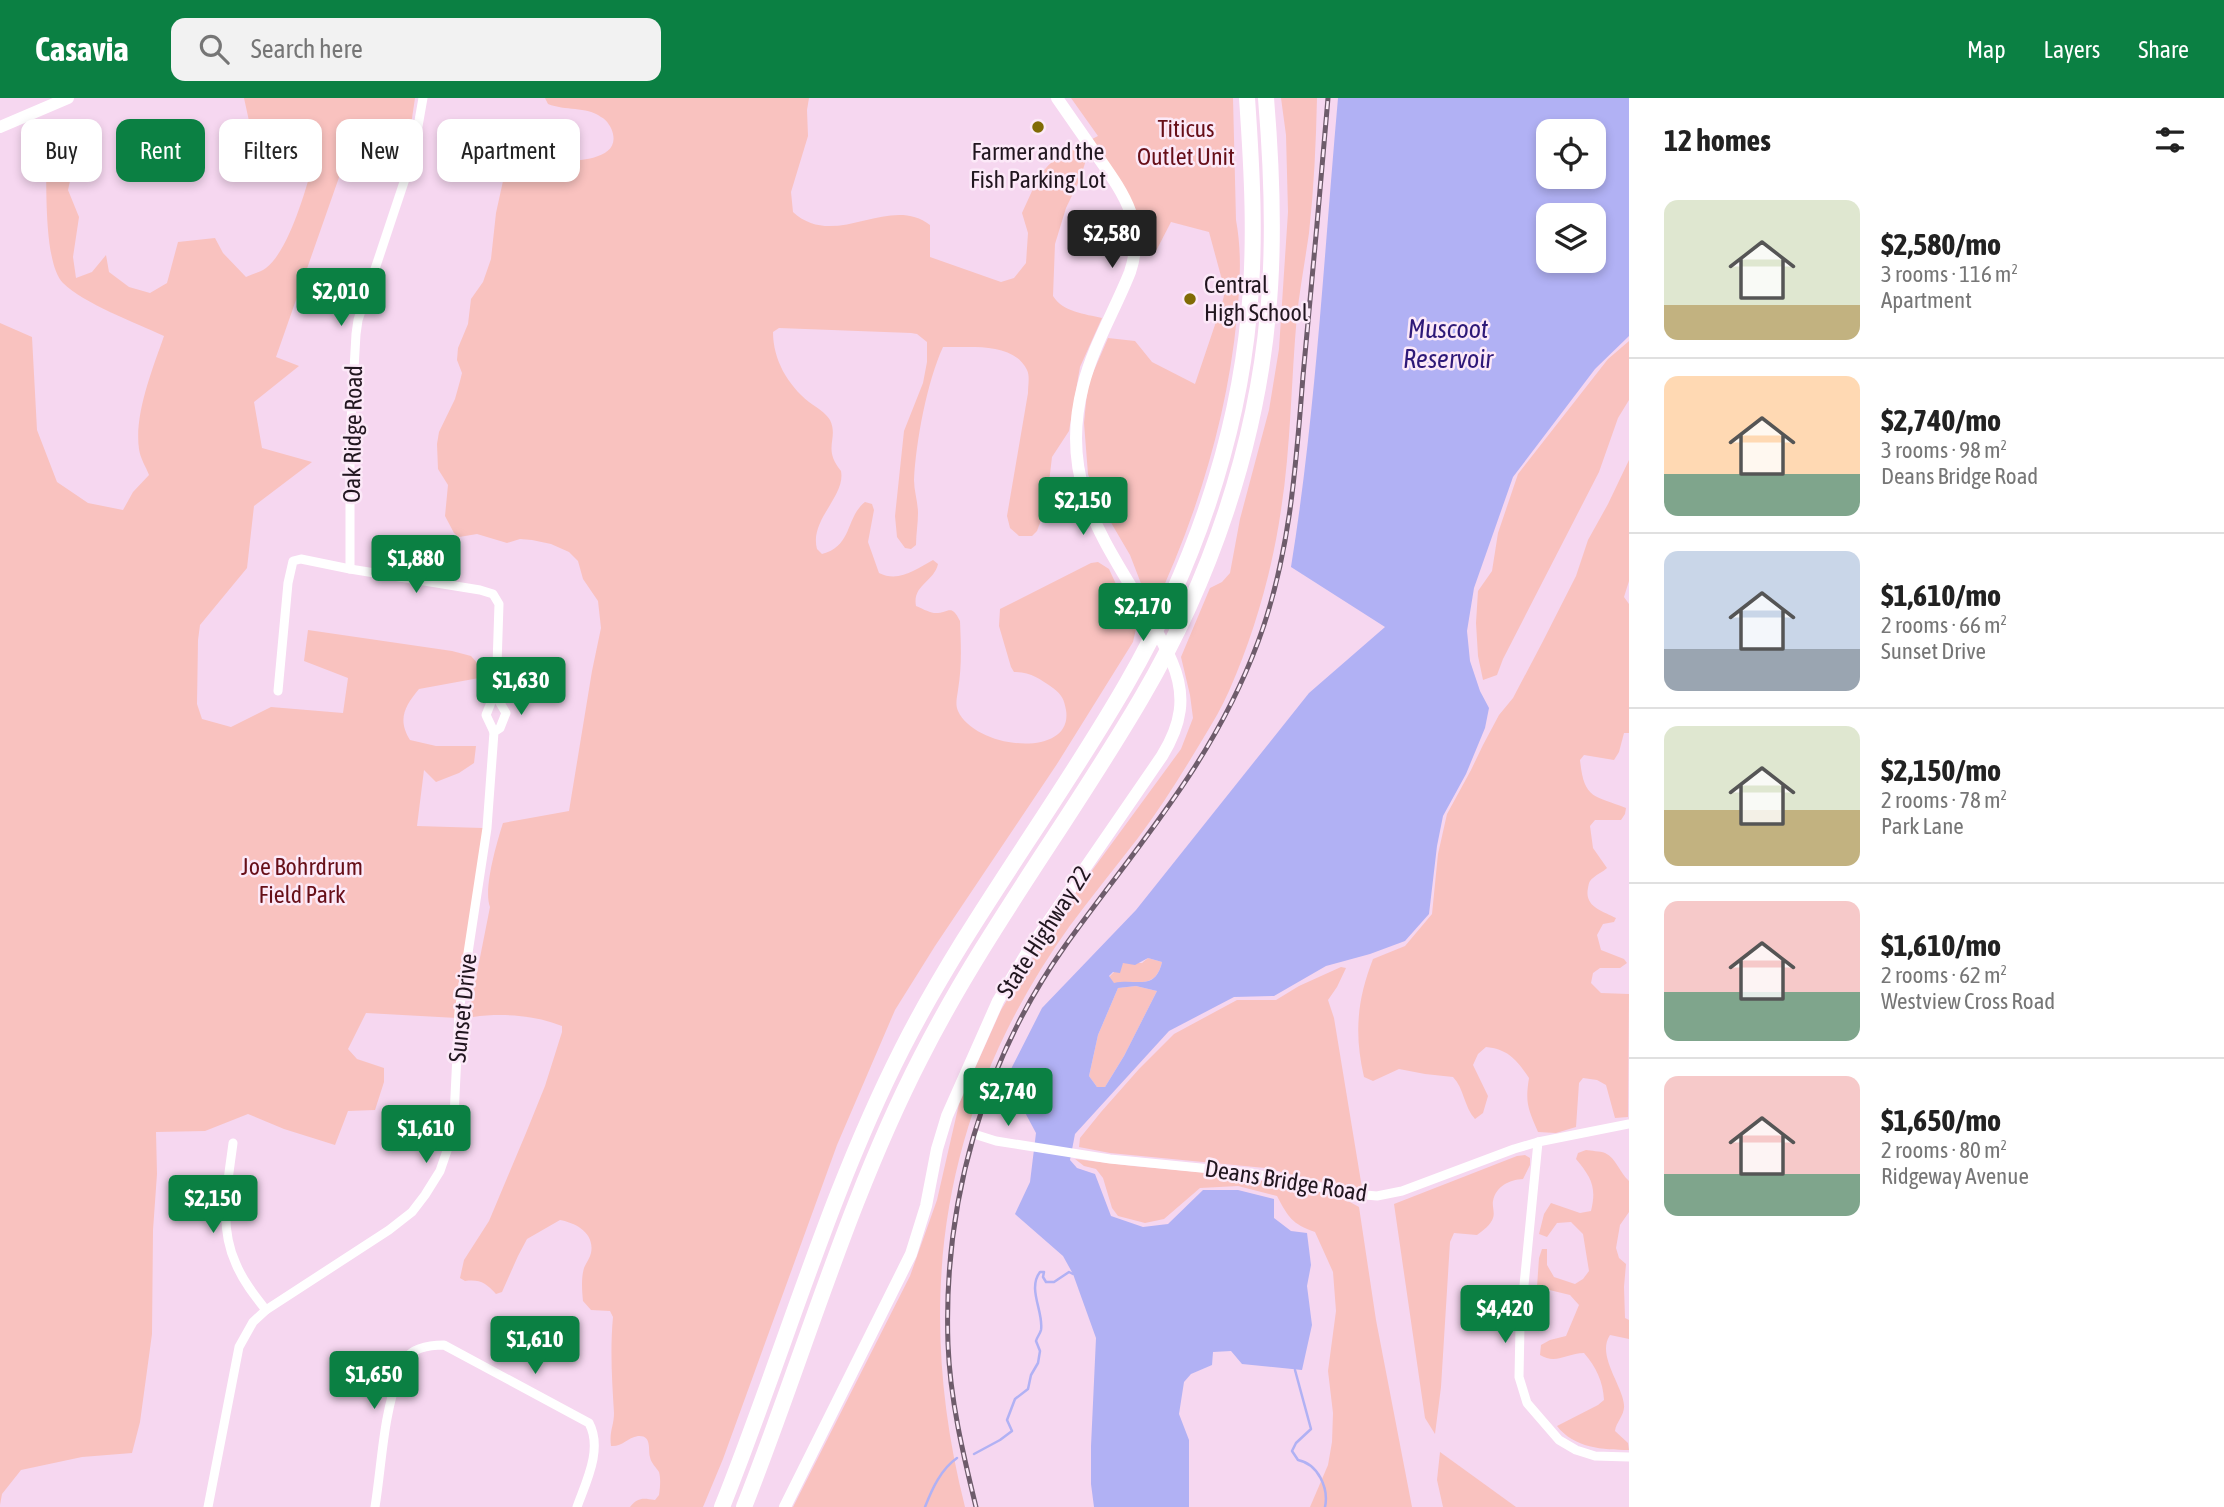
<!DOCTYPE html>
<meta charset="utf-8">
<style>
:root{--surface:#fff;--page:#f2f2f2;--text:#222;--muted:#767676;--line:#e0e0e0;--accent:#0b8043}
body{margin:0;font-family:"Asap Condensed",sans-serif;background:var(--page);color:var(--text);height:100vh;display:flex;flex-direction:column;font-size:26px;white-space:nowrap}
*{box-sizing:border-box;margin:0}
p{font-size:23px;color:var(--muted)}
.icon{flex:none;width:38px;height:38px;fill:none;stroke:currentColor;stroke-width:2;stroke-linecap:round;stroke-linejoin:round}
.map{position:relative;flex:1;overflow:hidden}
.panel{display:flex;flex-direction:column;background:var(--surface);width:595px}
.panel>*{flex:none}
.hud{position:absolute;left:21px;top:21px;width:665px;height:63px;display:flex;gap:14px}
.controls{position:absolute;left:1536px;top:21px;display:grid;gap:14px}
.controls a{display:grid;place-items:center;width:70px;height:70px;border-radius:14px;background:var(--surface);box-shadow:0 4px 10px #0003;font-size:35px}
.price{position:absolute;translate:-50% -60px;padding:0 16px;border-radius:7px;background:var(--accent);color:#fff;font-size:23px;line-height:46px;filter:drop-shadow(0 2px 4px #0008)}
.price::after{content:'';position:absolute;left:50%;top:42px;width:21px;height:16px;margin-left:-10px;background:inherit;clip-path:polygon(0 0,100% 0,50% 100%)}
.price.current{background:#222;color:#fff}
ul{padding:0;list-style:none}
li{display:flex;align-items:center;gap:21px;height:175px;padding:0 35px}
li+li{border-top:2px solid var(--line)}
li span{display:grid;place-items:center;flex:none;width:196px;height:140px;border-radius:14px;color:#555}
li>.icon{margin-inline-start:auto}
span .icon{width:84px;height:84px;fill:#fffc;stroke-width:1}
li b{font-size:30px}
h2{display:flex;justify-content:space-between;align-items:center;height:84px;padding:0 35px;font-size:30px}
.pill{padding:0 24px;border-radius:14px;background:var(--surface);box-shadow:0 4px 10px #0003;font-size:24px;line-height:63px}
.pill.current{background:var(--accent);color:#fff}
header{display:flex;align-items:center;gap:42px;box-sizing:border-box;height:98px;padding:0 35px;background:var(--accent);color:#fff}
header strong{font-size:33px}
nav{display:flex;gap:38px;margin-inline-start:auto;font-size:24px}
.search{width:490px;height:63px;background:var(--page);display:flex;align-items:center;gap:18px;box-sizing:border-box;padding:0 24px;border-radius:14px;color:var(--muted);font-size:26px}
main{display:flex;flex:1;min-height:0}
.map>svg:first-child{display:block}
.green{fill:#f9c2bf}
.water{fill:#b1b1f4;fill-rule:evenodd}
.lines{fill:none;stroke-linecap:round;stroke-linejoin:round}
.stream{stroke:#b1b1f4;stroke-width:2.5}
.minor{stroke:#fff;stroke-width:9}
.secondary{stroke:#fff;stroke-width:12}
.motorway{stroke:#fff;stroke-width:16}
.rail-casing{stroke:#6e5c6b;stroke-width:5}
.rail{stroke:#fce9f8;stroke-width:2.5;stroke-dasharray:8;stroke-linecap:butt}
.poi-dot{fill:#806b05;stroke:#fce9f8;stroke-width:2.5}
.labels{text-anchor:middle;stroke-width:5;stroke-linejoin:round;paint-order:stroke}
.park-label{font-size:24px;fill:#670f18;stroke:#fce9f8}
.poi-label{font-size:24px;fill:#21161f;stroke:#fce9f8}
.street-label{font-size:24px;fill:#21161f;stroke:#fce9f8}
.water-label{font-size:26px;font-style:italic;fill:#2e1978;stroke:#fce9f8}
</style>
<header>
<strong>Casavia</strong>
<div class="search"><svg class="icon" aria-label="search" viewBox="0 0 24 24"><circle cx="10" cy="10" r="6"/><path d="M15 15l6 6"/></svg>Search here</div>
<nav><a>Map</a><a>Layers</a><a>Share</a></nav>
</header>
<main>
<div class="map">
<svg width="1629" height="1409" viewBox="0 0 1629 1409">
<rect width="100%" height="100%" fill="#f6d7f0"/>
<g class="green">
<path d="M 244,0 L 415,0 L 411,27 L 370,37 L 343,68 L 276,259 L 299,268 L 254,304 L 262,350 L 312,364 L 254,408 L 247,470 L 200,527 L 198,542 L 197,606 L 202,621 L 231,629 L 271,609 L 343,615 L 348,580 L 304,563 L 308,532 L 452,553 L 471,558 L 480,568 L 479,580 L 419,591 C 405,608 397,621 410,642 L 436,648 L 476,648 L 474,665 L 459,675 L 436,684 L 424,672 L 417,728 L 483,730 L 457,920 L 366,915 L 348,951 L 357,961 L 384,970 L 384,984 L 375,1012 L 348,1013 L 335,1047 L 284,1031 L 248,1016 L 205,1033 L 156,1034 L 157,1076 L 153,1132 L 152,1236 L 140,1324 L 132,1355 L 82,1359 L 21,1372 L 2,1396 L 0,1407 L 0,225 L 32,239 L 37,332 L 57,384 L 88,405 L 123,412 L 133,394 L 149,377 C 146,369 140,360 139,351 C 134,316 153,270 164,238 C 136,225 83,205 63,185 C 43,165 47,81 46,52 L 55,43 L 69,35 L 78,47 L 68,92 L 79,119 L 73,159 L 76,180 L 92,174 L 106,157 L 109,174 L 129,189 L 150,195 L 167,185 L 178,144 L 215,140 L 223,155 L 246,179 C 252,176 261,174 266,170 C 289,152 305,94 313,66 L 296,43 L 249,23 Z"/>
<path d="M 545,0 L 809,0 L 807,12 L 808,38 L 791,94 L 793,114 C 835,153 889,95 930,127 L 930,159 L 1001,184 L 1014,180 L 1026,165 L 1028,135 L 1022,115 C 1038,82 1038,70 1071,51 L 1083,57 L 1086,62 L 1080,81 L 1066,110 L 1055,146 L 1053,198 C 1063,214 1085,216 1102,220 L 1080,269 L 1069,333 L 1052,359 L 1046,409 L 1037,433 L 1032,438 L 1019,438 L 1010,430 L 1007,418 L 1028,295 C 1028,287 1030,278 1027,272 C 1013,243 969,250 943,249 C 927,284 916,343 914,382 C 914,393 918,404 918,415 C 918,426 916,436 916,447 L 911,451 L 905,450 L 897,439 L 895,418 L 904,333 L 923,285 L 927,264 L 927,244 L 917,236 L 911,235 L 779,230 L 773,234 C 773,262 788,287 809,304 C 816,309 826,315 830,322 C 839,341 822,350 841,373 C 846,398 809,422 817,451 L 822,456 C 853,448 845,420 865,404 L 872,406 L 874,412 L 868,444 L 879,475 C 899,485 916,471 933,462 L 938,466 C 934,484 912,487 916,508 C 921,510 928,514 934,515 C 948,516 951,504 960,523 C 961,548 962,568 958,592 C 957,600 955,606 958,613 C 976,652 1074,661 1066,612 C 1064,601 1062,597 1053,590 C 1040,581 1031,574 1014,574 L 1011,569 L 999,528 L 1000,511 L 1091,465 L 1098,464 L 1109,471 L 1134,525 L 1136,531 L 1133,544 L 1057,666 L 935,848 L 895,912 L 837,1047 L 723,1361 L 703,1409 L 630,1409 C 638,1399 643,1400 655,1402 L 659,1397 C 660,1390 661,1381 659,1374 C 656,1369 651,1365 650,1359 C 648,1351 652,1337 638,1338 C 627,1340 622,1349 611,1348 C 609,1333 614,1328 614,1315 C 612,1282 610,1252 613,1219 L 610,1213 L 591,1212 L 583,1203 C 582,1193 581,1180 584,1170 C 586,1165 590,1160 591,1155 C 595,1135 576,1125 560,1122 L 527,1141 L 518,1158 L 502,1194 L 496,1196 C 486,1185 480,1181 465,1183 L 460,1180 L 464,1162 L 489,1123 L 526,1035 L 545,988 L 562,934 L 562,928 C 535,917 502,915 473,919 L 469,915 L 490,809 C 483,791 497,744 503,725 L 569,713 L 592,573 L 601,530 L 598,503 L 583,481 L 578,463 L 569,454 L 551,446 L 532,442 L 520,441 L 507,445 L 477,436 L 459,439 L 454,435 L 445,418 L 448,387 L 438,371 L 437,346 L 439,334 L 455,301 L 460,283 L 462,275 L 457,262 L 458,250 L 468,226 L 471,201 L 483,184 L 491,161 L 496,115 L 503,83 L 513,66 C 522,65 531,63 540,63 C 558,63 620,67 613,36 C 612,30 607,22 601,19 C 586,8 565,13 548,6 Z"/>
<path d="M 1071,0 L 1233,0 L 1236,122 C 1242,154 1240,186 1237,218 C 1227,322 1196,421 1152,514 L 1130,457 L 1096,399 L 1088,376 L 1084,325 L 1086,304 L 1089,284 L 1108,240 L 1135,243 L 1152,264 L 1195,286 L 1222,206 L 1225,193 L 1209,134 L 1171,124 L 1156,153 L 1141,148 L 1139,126 L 1092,41 L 1098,38 Z"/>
<path d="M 1281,0 L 1317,0 C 1316,45 1314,90 1309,135 C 1305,163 1300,190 1297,217 C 1291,282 1291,348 1281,412 C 1272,474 1254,536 1229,593 C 1222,609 1213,624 1204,639 C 1183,674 1162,708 1138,740 C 1115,770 1091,799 1069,829 C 942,1007 912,1199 965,1409 L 793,1409 L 910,1178 L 937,1102 L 959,1006 L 1001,912 L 1058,819 L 1181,651 L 1193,620 L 1190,597 L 1181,559 L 1210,490 L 1222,484 L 1230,475 L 1240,421 L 1269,312 L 1279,251 L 1288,114 L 1286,37 Z"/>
<path d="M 1629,243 L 1629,302 L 1618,320 L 1599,374 L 1503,561 L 1497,577 L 1483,582 L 1478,558 L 1476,525 L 1478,493 L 1492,473 L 1498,435 L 1518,376 L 1608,261 Z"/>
<path d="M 1629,362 L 1629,483 L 1624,499 L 1629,506 L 1629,635 L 1624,635 L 1619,654 L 1614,662 L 1584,657 L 1580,662 C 1584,702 1594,697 1626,710 L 1625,716 L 1621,722 L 1595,722 L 1590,728 L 1593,750 L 1607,770 C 1603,774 1597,776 1593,780 C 1589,783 1589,785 1588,790 C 1584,809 1603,813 1616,820 L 1614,824 L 1603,826 L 1597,837 L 1601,852 L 1624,861 L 1627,865 L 1620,870 L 1600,870 L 1593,875 L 1591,885 L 1601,895 L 1629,896 L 1628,1019 L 1615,1020 L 1606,987 L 1597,982 L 1583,980 L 1579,985 L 1576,1029 L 1556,1035 L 1538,1034 C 1528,1011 1525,1005 1529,980 C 1517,962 1508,951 1486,949 L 1478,956 L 1473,967 L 1488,998 L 1483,1015 L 1475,1021 C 1464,1009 1464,990 1453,979 L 1425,976 L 1399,971 L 1373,983 L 1364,979 C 1354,936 1357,902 1373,861 L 1405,848 L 1432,816 L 1438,756 L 1447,716 L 1471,672 L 1483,647 L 1499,617 L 1513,600 L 1542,545 L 1576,478 L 1588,442 L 1608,406 Z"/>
<path d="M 1148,860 L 1162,864 C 1155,894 1135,880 1114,886 L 1109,879 L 1123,865 L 1142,865 Z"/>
<path d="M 1341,869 L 1346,870 L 1337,889 L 1328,902 L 1334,920 L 1362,1090 L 1339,1088 L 1265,1070 L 1110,1055 L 1079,1049 L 1080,1040 L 1101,1014 L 1139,971 L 1174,936 L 1237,902 L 1276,902 L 1299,888 Z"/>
<path d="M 1136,888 L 1157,893 L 1124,958 L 1105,989 L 1097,989 L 1089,978 L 1098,937 L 1118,890 Z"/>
<path d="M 1586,1052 C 1591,1053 1600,1053 1605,1055 C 1616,1060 1620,1075 1629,1083 L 1629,1114 L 1620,1127 L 1616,1150 L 1619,1160 L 1626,1166 L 1624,1189 L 1625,1220 L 1629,1222 L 1629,1241 L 1610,1237 C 1596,1257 1623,1288 1624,1307 C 1625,1317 1616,1324 1615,1333 L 1628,1345 L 1629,1352 C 1603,1352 1574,1350 1557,1328 L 1598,1307 L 1604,1302 C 1603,1283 1596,1269 1584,1255 C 1567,1255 1556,1267 1540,1257 L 1541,1247 L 1550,1242 L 1566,1238 L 1579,1207 L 1570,1197 L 1537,1189 L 1539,1160 L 1542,1151 L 1547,1151 L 1547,1167 L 1554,1179 L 1575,1186 L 1583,1181 L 1589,1173 L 1583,1136 L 1571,1124 L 1557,1125 L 1547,1139 L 1539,1136 L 1544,1116 L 1551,1105 L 1580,1115 L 1591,1113 C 1597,1089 1591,1079 1576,1061 L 1578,1055 Z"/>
<path d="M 1525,1057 L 1530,1060 L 1530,1067 L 1523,1081 C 1509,1082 1496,1088 1493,1103 C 1492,1108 1495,1115 1493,1120 C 1491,1127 1482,1133 1477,1137 L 1454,1135 L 1450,1144 L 1441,1289 L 1435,1336 L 1425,1320 L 1394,1106 L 1517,1058 Z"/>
<path d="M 1075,1061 L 1133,1068 L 1231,1077 L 1339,1098 L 1359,1109 L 1376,1222 L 1412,1409 L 1310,1409 L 1328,1367 L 1332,1344 L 1333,1315 L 1328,1273 L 1336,1213 L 1333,1174 L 1315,1134 C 1292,1126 1288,1119 1277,1098 L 1238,1088 L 1200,1090 L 1164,1121 L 1145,1125 L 1118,1118 L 1112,1110 L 1103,1080 L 1096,1071 L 1084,1068 Z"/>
<path d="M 1440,1354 L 1516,1409 L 1443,1409 L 1437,1382 Z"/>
</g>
<path class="water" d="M 1338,0 L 1629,0 L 1629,238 L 1595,271 L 1513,379 L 1474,490 L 1467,533 L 1470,563 L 1480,593 L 1489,610 L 1485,630 L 1466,676 L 1443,718 L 1437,748 L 1429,816 L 1405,843 L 1370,856 L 1326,868 L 1274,898 L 1234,899 L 1169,933 L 1075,1036 L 1070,1062 L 1077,1070 L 1095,1076 L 1111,1118 L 1143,1129 L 1168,1126 L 1203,1092 L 1238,1092 L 1274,1101 L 1274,1120 L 1291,1133 L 1307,1135 L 1311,1167 L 1307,1188 L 1312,1227 L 1302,1272 L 1242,1266 L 1231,1253 L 1213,1254 L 1212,1267 L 1191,1276 L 1184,1284 L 1179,1316 L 1189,1342 L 1189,1409 L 1094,1409 L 1091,1386 L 1091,1348 L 1096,1240 L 1073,1176 L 1063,1158 L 1015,1116 L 1030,1084 L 1036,1035 L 1015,996 L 1011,971 L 1042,910 L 1136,812 L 1309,595 L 1385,529 L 1291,469 C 1316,314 1324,156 1338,0 ZM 1549,33 L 1594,33 L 1594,79 L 1549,79 ZM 1549,117 L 1594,117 L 1594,163 L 1549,163 ZM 1148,860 L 1162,864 C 1155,894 1136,880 1114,885 L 1109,878 L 1113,874 L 1120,875 L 1123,865 L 1135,867 ZM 1136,888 L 1157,893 L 1124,958 L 1105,989 L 1097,989 L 1089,978 L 1098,937 L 1118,890 Z"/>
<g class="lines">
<g class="stream">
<path d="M 1295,1272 L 1311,1331 L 1296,1345 L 1292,1353 L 1298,1362 C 1318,1366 1329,1390 1325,1409"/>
<path d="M 974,1356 L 1000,1342 L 1012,1333 L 1007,1322 L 1015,1301 L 1028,1291 L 1031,1277 L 1038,1265 L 1040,1253 L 1036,1243 C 1037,1239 1040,1236 1041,1232 C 1044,1214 1027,1191 1040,1174 L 1044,1174 L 1043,1179 L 1046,1184 L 1054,1184 L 1069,1174 L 1073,1176"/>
<path d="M 925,1409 C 932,1391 941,1371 957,1360"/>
</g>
<g class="minor">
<path d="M 350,471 L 350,341 L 356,236 L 358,222 L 407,75 L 414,51 L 423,0"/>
<path d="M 494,634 L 486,617 L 492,602 L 496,598"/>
<path d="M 977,1037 L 996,1043 L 1110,1061 L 1251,1075 L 1354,1096 L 1377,1098 L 1402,1093 L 1514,1051 L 1538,1044 L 1629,1026"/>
<path d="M 1538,1044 L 1520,1228 L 1519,1279 L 1527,1305 L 1559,1342 L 1576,1352 L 1595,1358 L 1629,1359"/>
<path d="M 233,1045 C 228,1085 218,1128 236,1166 C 243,1183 255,1198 266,1212"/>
<path d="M 208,1409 L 239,1249 L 253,1224 L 266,1212 L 389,1132 L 412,1114 L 425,1097 L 440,1073 L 451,1041 L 454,1019 L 459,914 L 487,730 L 494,634 L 500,630 L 506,615 L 496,598 L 499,506 L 493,496 L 480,492 L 350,471 L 301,461 L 293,463 L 288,485 L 278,593"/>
<path d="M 375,1409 C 382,1365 383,1318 399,1276 C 401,1272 402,1265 405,1261 C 414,1249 430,1247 444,1247 L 589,1325 C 603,1351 586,1384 577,1409"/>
</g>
<g class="secondary">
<path d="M 0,29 L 68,0"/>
<path d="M 785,1409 L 911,1156 L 926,1108 L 937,1051 L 947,1018 L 998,903 L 1026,856 L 1162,658 C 1181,627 1187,599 1172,564 C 1130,468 1052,406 1083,288 C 1093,248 1115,212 1130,174 C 1146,126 1124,96 1098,59 C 1084,39 1071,20 1057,0"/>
</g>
<g class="motorway">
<path d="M 722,1409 C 783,1257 828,1097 902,951 C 967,823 1056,709 1127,585 C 1192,472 1237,345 1249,215 C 1256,143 1252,72 1247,0"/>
<path d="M 744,1409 C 803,1260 848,1101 921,959 C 985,833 1071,721 1142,599 C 1210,483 1256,349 1268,215 C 1275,143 1272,72 1266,0"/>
</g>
<g class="rail-casing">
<path id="rail" d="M 976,1409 C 963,1356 950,1301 948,1246 C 943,1104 983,964 1065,848 C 1138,746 1213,665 1258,544 C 1290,458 1296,368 1303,278 C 1312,185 1320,93 1328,0"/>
</g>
<use href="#rail" class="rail"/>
</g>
<g class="poi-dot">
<circle cx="1038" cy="29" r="7"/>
<circle cx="1190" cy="201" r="7"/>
</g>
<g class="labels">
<g class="park-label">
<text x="1186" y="39">Titicus<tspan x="1186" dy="28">Outlet Unit</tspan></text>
<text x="302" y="777">Joe Bohrdrum<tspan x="302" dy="28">Field Park</tspan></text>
</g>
<g class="poi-label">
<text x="1038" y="62">Farmer and the<tspan x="1038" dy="28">Fish Parking Lot</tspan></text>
<text x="1204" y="195" text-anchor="start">Central<tspan x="1204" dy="28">High School</tspan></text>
</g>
<g class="street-label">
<text transform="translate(353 336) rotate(-89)" y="8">Oak Ridge Road</text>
<text transform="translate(1044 834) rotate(-57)" y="8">State Highway 22</text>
<text transform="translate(463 910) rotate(-84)" y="8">Sunset Drive</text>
<text transform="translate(1286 1083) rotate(9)" y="8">Deans Bridge Road</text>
</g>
<g class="water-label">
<text x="1448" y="240">Muscoot<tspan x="1448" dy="30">Reservoir</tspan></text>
</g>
</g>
</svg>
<div class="controls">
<a><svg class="icon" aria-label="locate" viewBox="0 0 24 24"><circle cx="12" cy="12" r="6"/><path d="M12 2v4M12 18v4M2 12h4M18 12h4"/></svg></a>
<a><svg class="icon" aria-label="layers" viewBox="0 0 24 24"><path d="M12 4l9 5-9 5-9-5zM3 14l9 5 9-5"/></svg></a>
</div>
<b class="price current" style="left:1112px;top:172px">$2,580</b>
<b class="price" style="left:341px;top:230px">$2,010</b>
<b class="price" style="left:1083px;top:439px">$2,150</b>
<b class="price" style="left:416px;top:497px">$1,880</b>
<b class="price" style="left:1143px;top:545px">$2,170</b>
<b class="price" style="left:521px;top:619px">$1,630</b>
<b class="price" style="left:1008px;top:1030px">$2,740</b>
<b class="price" style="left:426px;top:1067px">$1,610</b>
<b class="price" style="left:213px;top:1137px">$2,150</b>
<b class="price" style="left:1505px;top:1247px">$4,420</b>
<b class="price" style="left:535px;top:1278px">$1,610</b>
<b class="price" style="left:374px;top:1313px">$1,650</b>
<div class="hud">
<a class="pill">Buy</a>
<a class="pill current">Rent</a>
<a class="pill">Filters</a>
<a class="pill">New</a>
<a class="pill">Apartment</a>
</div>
</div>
<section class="panel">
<h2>12 homes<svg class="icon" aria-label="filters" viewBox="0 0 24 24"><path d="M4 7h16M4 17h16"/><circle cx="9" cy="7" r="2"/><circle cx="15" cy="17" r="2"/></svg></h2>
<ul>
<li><span style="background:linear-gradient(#dfe7d0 75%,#c2b280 0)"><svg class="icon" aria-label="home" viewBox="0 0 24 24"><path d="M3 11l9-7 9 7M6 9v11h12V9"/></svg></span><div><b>$2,580/mo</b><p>3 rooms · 116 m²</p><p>Apartment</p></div></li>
<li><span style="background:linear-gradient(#ffd9b3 70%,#7fa58c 0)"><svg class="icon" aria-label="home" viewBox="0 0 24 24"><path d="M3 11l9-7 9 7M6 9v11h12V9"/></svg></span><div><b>$2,740/mo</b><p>3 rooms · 98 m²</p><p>Deans Bridge Road</p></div></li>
<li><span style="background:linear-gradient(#c9d6e8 70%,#9aa5b1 0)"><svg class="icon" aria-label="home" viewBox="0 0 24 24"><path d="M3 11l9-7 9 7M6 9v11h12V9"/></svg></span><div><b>$1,610/mo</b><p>2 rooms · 66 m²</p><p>Sunset Drive</p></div></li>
<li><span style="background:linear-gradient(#dfe7d0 60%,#c2b280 0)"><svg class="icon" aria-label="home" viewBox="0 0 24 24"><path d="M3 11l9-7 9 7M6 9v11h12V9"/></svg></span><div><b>$2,150/mo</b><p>2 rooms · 78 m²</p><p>Park Lane</p></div></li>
<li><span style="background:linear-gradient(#f6c9c9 65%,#7fa58c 0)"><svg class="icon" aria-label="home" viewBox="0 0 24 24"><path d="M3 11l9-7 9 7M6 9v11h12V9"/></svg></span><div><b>$1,610/mo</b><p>2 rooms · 62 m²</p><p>Westview Cross Road</p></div></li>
<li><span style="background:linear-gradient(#f6c9c9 70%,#7fa58c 0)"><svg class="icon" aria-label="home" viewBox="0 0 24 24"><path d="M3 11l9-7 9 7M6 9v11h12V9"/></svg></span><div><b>$1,650/mo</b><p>2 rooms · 80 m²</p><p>Ridgeway Avenue</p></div></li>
</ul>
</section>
</main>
